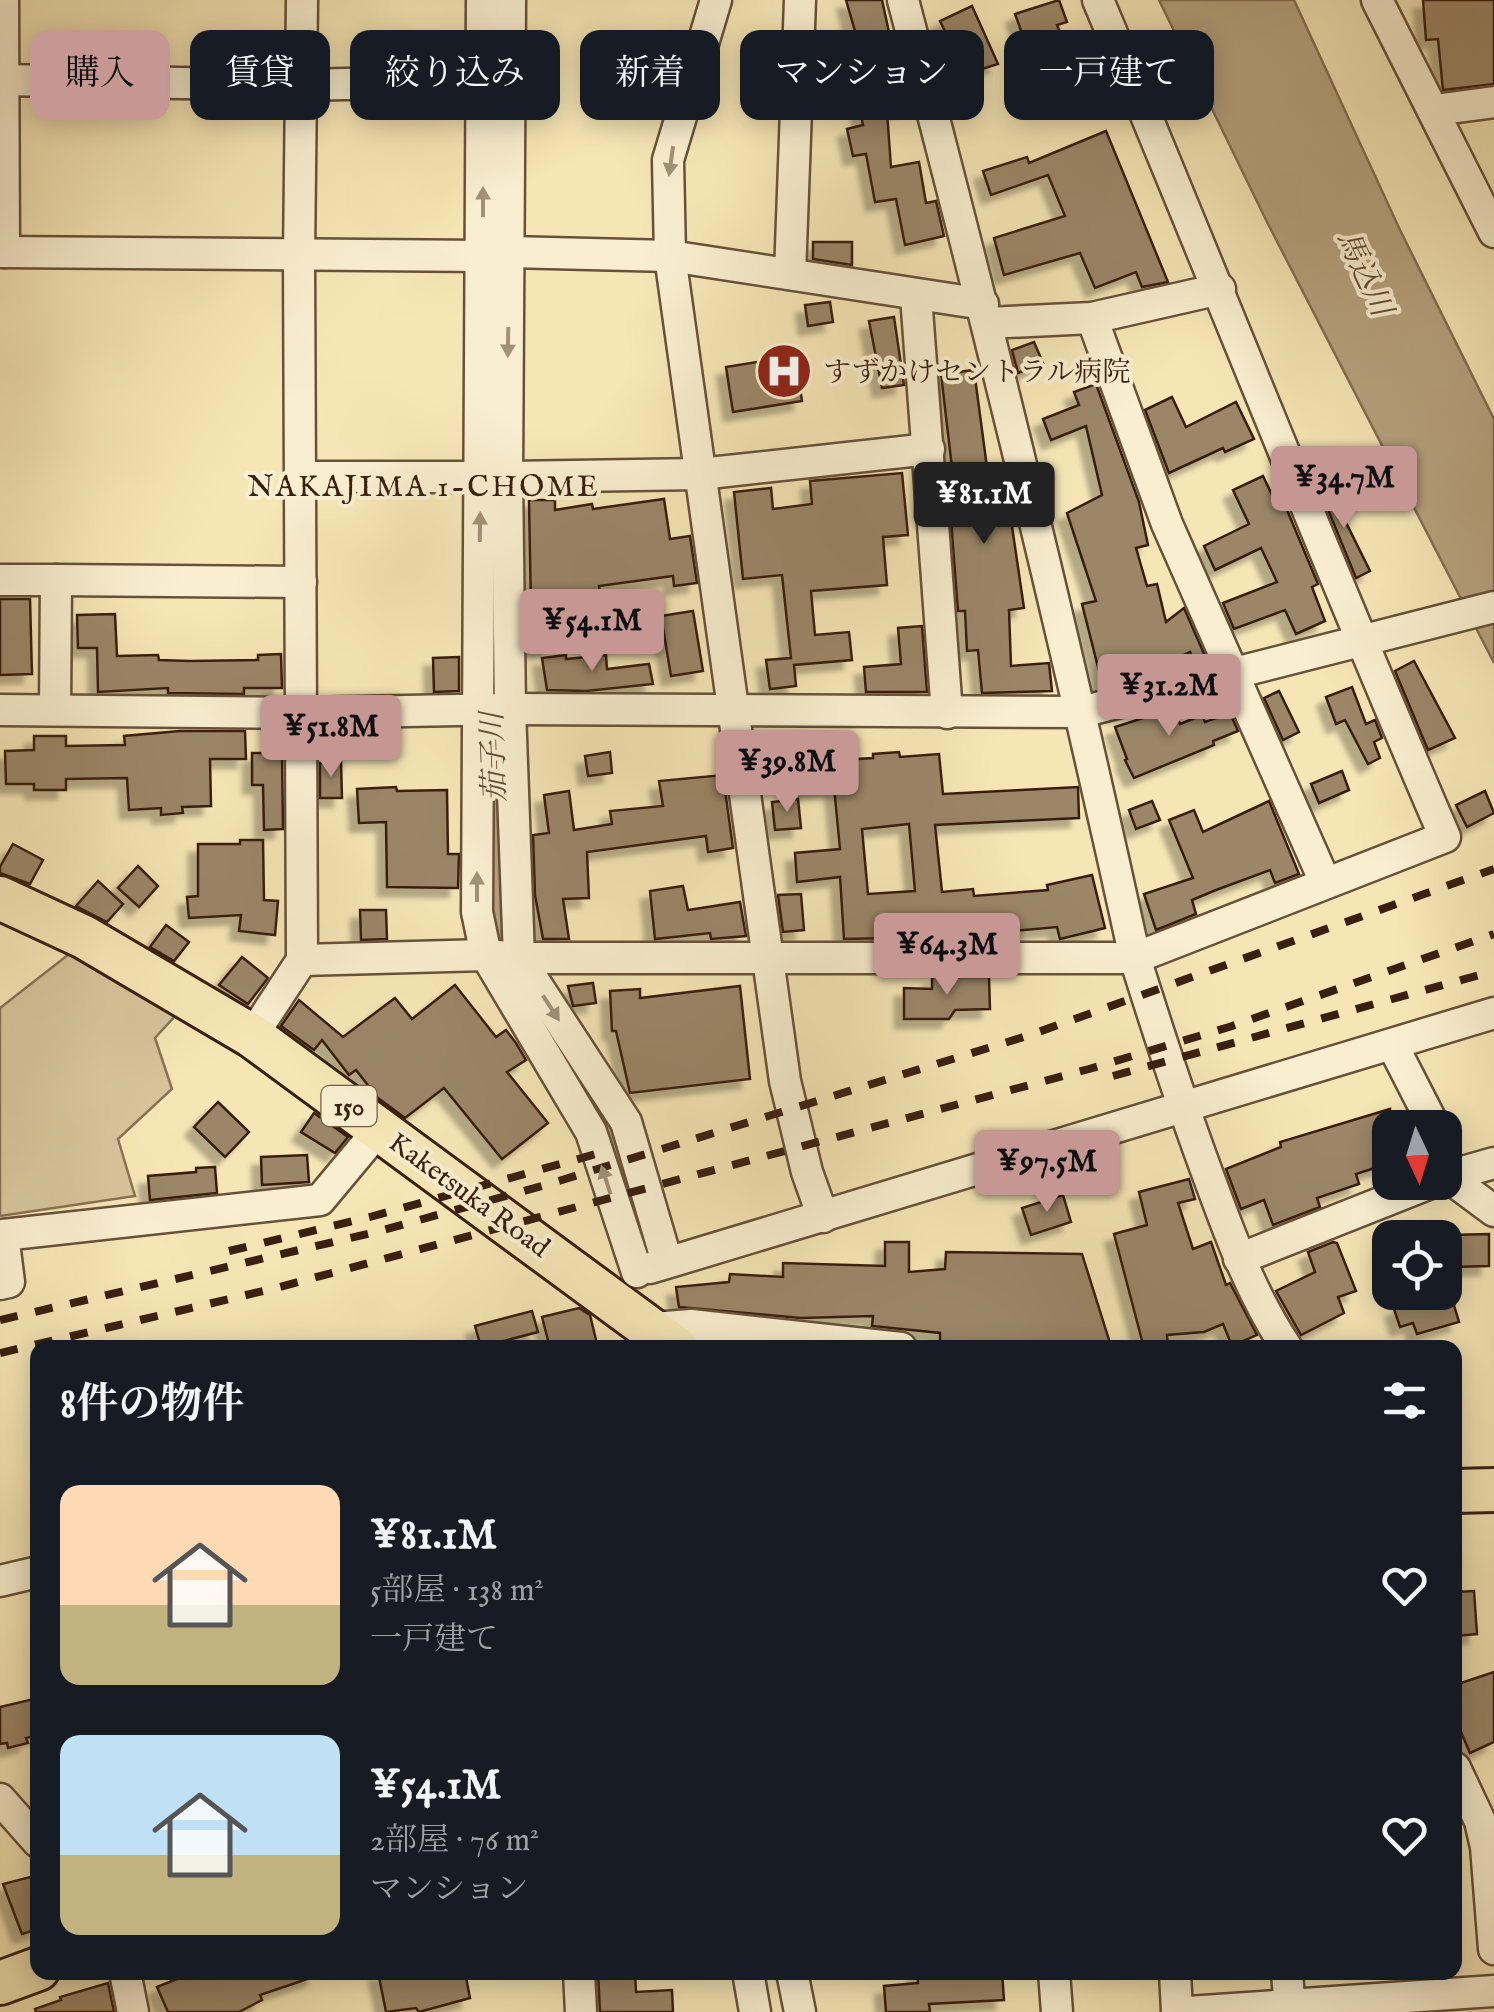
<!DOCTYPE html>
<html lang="ja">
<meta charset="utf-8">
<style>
:root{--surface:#171b24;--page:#242831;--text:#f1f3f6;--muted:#9ea1a6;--accent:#c59692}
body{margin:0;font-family:"IM FELL English","Noto Serif JP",serif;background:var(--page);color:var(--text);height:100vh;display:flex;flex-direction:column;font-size:38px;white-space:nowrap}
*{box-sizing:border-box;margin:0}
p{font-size:32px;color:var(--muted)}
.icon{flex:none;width:55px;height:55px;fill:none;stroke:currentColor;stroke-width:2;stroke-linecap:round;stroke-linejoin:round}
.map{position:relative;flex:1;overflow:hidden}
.drawer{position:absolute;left:30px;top:1340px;width:1432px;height:640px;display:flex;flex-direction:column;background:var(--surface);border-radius:20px;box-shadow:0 5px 25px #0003}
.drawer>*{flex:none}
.top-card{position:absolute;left:30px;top:30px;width:1435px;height:90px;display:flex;gap:20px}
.needle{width:65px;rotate:176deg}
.fabs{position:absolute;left:1372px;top:1110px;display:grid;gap:20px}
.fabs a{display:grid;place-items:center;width:90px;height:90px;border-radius:20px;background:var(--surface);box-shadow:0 5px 25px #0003;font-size:50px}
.price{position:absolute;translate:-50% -85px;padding:0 22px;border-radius:10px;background:var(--accent);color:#111;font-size:32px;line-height:65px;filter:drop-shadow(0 2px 5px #0008)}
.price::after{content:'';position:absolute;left:50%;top:60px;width:30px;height:22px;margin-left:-15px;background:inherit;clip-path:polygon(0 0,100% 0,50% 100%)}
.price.selected{background:#222;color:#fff}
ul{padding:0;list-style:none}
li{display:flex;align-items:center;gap:30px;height:250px;padding:0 30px}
li span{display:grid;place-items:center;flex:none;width:280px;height:200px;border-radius:20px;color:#555}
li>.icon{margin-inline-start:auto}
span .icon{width:120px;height:120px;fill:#fffc;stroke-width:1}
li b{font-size:42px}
h2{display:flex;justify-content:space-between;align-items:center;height:120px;padding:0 30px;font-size:42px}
.tag{padding:0 35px;border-radius:20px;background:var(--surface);box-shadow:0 5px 25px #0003;font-size:35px;line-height:90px}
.tag.selected{background:var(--accent);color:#111}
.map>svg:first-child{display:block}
.green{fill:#d6c49a;stroke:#887256;stroke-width:2.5}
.water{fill:#b6a27e;stroke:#846e52;stroke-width:2.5}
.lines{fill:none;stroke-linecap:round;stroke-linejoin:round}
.river{stroke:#b6a27e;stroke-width:45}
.building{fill:#9b8667;stroke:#391f11;stroke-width:2.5;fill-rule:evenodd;filter:url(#shadow)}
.minor-casing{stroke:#68513a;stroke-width:35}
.highway-casing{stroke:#391f11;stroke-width:48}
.minor{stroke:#f9efd0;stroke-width:30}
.highway{stroke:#f6e6b6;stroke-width:42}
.rail{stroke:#391f11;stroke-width:8;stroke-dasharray:18 18;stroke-linecap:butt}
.oneway{fill:#a3917a}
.labels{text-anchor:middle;stroke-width:8;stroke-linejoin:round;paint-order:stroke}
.shield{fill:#f9efd0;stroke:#735d4a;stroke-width:2.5}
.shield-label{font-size:25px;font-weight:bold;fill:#391f11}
.poi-label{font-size:28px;fill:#391f11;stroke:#f9efd0;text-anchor:start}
.street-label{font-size:28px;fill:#391f11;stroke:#f9efd0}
.water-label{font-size:30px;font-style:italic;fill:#654d37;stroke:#f9efd0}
.neighbourhood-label{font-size:30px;letter-spacing:2.5px;fill:#391f11;stroke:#f9efd0}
</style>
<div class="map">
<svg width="1494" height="2012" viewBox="0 0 1494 2012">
<defs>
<filter id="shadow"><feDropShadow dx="-9" dy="9" stdDeviation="2.5" flood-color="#0004"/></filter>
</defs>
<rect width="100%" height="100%" fill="#f6e6b6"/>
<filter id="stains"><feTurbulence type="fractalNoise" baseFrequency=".002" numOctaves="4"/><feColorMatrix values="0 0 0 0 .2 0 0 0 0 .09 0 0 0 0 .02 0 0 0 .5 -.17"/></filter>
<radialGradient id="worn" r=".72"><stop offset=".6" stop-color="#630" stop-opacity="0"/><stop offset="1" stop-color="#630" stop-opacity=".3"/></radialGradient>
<path class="green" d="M 87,940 L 187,1003 L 155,1038 L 172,1089 L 118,1139 L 135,1196 L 0,1216 L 0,1008 Z"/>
<path class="water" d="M 1159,0 L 1294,0 L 1400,230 L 1494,419 L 1494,663 L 1267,222 Z"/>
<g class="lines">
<path class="river" d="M 491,701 L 500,935 C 541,1041 623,1125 643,1240"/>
</g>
<g class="building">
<path d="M 846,0 L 882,0 L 897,69 L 901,68 L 911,106 L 887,112 L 891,167 L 919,162 L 926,203 L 936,201 L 944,236 L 905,245 L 896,199 L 875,202 L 866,154 L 853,156 L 847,129 L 863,125 L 852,72 L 846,73 L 838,34 L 855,31 Z"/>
<path d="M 1059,0 L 1067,22 L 1057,25 L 1077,73 L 1042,88 L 1015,14 Z"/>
<path d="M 1423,0 L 1494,0 L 1494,84 L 1443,90 L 1438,39 L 1426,40 Z"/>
<path d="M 972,6 L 998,64 L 969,73 L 958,38 L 950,41 L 940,21 Z"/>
<path d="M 1106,131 L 1168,282 L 1142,287 L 1136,272 L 1095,288 L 1080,253 L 1004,275 L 994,238 L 1065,216 L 1048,175 L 991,195 L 983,171 L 1027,157 L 1029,163 Z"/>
<path d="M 813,242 L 852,242 L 852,265 L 813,259 Z"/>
<path d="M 830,302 L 833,322 L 808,326 L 805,305 Z"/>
<path d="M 894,317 L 904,385 L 882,388 L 869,321 Z"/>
<path d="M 1034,342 L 1043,363 L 1018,373 L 1012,350 Z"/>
<path d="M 795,356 L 802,401 L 733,412 L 726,367 Z"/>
<path d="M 974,370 L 988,475 L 1004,472 L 1024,608 L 1009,610 L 1011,666 L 1049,663 L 1052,691 L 982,693 L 978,650 L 967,651 L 965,611 L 958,611 L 951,520 L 956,520 L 949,477 L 953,476 L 941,374 Z"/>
<path d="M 1096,384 L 1139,502 L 1148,545 L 1136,548 L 1147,586 L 1157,584 L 1166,622 L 1184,608 L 1205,656 L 1193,659 L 1190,652 L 1135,679 L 1103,687 L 1082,604 L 1096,601 L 1067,513 L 1102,495 L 1086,426 L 1051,440 L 1043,419 L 1079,405 L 1074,392 Z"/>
<path d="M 1172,397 L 1186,427 L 1236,402 L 1254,439 L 1225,452 L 1223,448 L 1169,473 L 1145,410 Z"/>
<path d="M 902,473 L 908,535 L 883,537 L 887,585 L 811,591 L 815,635 L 849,632 L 852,660 L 794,665 L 796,686 L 770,689 L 766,660 L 791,658 L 782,575 L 743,579 L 734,492 L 771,488 L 773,509 L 812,504 L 810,481 Z"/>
<path d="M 1263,476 L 1275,501 L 1282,498 L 1318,584 L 1312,587 L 1325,621 L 1296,634 L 1285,610 L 1234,629 L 1223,603 L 1277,582 L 1261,548 L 1215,570 L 1204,546 L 1249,524 L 1233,490 Z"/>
<path d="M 1323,476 L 1370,571 L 1356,578 L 1316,480 Z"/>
<path d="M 664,499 L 670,539 L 690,536 L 697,583 L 674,586 L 673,576 L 599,586 L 601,599 L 531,609 L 529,500 L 555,500 L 555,510 L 592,504 L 593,509 Z"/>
<path d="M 0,599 L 30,599 L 32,674 L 0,675 Z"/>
<path d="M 693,611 L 703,671 L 671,676 L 661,616 Z"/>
<path d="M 115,614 L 117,656 L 158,655 L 159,660 L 190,661 L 258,660 L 258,655 L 281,654 L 282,688 L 244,688 L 244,694 L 168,693 L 168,688 L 98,692 L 97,648 L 78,648 L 77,615 Z"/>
<path d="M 548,614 L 551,646 L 528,649 L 528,617 Z"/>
<path d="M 922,626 L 927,692 L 866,692 L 864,667 L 901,664 L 898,628 Z"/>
<path d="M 566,655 L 566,659 L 606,655 L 607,669 L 649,664 L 653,684 L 586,691 L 547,690 L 542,658 Z"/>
<path d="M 459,657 L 459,691 L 434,692 L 433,658 Z"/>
<path d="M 1414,661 L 1455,738 L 1428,750 L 1395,671 Z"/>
<path d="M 1352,687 L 1366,724 L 1375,720 L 1382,738 L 1374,742 L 1380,758 L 1368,764 L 1345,720 L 1336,724 L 1326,697 Z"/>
<path d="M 1279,691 L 1299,732 L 1283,740 L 1264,698 Z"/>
<path d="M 1174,708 L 1180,724 L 1202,715 L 1205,722 L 1230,713 L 1238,731 L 1213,741 L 1214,745 L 1134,778 L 1125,760 L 1127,759 L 1115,727 Z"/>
<path d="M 180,731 L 245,731 L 246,759 L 210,759 L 211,806 L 182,807 L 183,813 L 161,815 L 161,808 L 129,810 L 127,778 L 66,779 L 66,790 L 34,790 L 34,784 L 6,784 L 5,751 L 34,750 L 34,736 L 66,736 L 66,746 L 125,745 L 124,736 Z"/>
<path d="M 610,752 L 612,773 L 588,776 L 585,756 Z"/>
<path d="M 899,752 L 900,757 L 939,754 L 943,794 L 1078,787 L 1079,818 L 935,825 L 942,892 L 973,889 L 974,896 L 1048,890 L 1047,885 L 1092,875 L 1105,928 L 1060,939 L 1057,927 L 992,933 L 992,925 L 938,928 L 939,937 L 844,939 L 840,877 L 797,882 L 795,853 L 840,849 L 834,787 L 794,791 L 791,763 L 873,758 L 873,754 ZM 909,824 L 915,891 L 868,894 L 862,829 Z"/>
<path d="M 252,753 L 282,753 L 283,829 L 264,830 L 263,785 L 252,785 Z"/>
<path d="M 341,762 L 342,798 L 320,798 L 320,763 Z"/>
<path d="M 1342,771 L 1349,790 L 1319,803 L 1311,784 Z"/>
<path d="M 723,775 L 733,848 L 708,852 L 706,836 L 587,852 L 589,898 L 563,899 L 569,939 L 543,939 L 535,895 L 533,835 L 549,833 L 544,795 L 569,791 L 574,830 L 612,824 L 610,811 L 663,806 L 659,781 Z"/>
<path d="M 396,787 L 397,791 L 447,790 L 448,854 L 459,854 L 458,888 L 387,887 L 386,822 L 359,823 L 357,789 Z"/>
<path d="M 1485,791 L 1494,813 L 1467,827 L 1456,805 Z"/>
<path d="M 798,799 L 801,828 L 775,830 L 772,802 Z"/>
<path d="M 1152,801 L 1160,820 L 1136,829 L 1129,810 Z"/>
<path d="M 1269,801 L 1299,874 L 1275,883 L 1270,870 L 1216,890 L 1192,900 L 1196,914 L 1156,930 L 1144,894 L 1193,878 L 1169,820 L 1194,810 L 1203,832 Z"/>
<path d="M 240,840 L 263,840 L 264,900 L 278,901 L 275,935 L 239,931 L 241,915 L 189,918 L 187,897 L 198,896 L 198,844 L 240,844 Z"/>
<path d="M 13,844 L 43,860 L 30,884 L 0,873 L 0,867 Z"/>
<path d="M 138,866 L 158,886 L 139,907 L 118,888 Z"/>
<path d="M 98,881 L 123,904 L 107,922 L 76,906 Z"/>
<path d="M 683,886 L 688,910 L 740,902 L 746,936 L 711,939 L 710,933 L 655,939 L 650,891 Z"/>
<path d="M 801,894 L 804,930 L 783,932 L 778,895 Z"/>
<path d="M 360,910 L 386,910 L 387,939 L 361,940 Z"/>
<path d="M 166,925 L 189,942 L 174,961 L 150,947 Z"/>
<path d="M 242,957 L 268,978 L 248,1004 L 219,985 Z"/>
<path d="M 932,977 L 989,977 L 990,1009 L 955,1010 L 949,1019 L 904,1019 L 904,988 L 932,989 Z"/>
<path d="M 593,983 L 596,1003 L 573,1006 L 568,986 Z"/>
<path d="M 455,985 L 496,1037 L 506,1030 L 516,1043 L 526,1060 L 507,1072 L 548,1123 L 502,1159 L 444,1088 L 405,1118 L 378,1098 L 356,1070 L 349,1075 L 322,1040 L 314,1050 L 281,1026 L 299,1000 L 343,1037 L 395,998 L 412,1019 Z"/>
<path d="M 740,986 L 750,1079 L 630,1093 L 616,1031 L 612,1031 L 610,991 L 640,989 L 640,998 Z"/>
<path d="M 218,1102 L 249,1132 L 225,1157 L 194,1127 Z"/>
<path d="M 1390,1109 L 1390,1163 L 1356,1174 L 1359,1184 L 1317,1198 L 1320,1207 L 1273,1225 L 1264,1200 L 1241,1209 L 1226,1169 L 1281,1147 L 1280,1142 Z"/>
<path d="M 314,1113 L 348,1137 L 335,1153 L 301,1132 Z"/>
<path d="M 307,1155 L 309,1182 L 262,1185 L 261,1157 Z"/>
<path d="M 215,1167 L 217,1193 L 150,1200 L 148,1176 L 196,1172 L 196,1168 Z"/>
<path d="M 1189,1179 L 1195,1199 L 1178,1203 L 1193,1249 L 1211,1242 L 1226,1285 L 1230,1283 L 1257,1335 L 1232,1346 L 1223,1324 L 1204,1332 L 1167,1335 L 1168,1348 L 1144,1348 L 1114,1234 L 1147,1225 L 1139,1192 Z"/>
<path d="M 1063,1195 L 1071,1222 L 1031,1235 L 1022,1208 Z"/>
<path d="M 1489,1234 L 1489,1266 L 1452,1267 L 1451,1235 Z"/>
<path d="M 885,1242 L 909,1242 L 909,1272 L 945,1269 L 946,1252 L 1082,1254 L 1110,1343 L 1055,1343 L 1055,1348 L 940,1346 L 940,1333 L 872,1326 L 873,1316 L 801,1318 L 679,1307 L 676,1287 L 729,1282 L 730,1274 L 783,1277 L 783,1263 L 885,1266 Z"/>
<path d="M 1333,1242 L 1337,1243 L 1356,1291 L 1338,1297 L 1344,1313 L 1301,1335 L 1276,1291 L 1315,1272 L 1308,1252 Z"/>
<path d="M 1426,1292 L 1450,1292 L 1459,1322 L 1417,1334 L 1413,1323 L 1400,1327 L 1394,1309 L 1406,1305 L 1404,1299 Z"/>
<path d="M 579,1308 L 590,1315 L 598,1348 L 550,1348 L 542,1317 Z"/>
<path d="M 532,1311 L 538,1332 L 481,1347 L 475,1326 Z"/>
<path d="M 1474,1591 L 1477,1634 L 1455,1636 L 1455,1592 Z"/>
<path d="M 1494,1672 L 1494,1742 L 1470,1753 L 1455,1718 L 1455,1685 Z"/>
<path d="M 38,1698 L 38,1735 L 26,1738 L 28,1743 L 8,1748 L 7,1743 L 0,1744 L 0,1707 Z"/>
<path d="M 38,1875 L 38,1929 L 22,1934 L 3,1884 Z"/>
<path d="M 194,1972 L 316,1972 L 316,1976 L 260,1995 L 262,2000 L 239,2012 L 168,2012 L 157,1987 Z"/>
<path d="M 378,1972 L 465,1972 L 470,1998 L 419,2012 L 416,2008 L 386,2012 Z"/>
<path d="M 598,1972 L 635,1972 L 636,1992 L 672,1990 L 673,2012 L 600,2012 Z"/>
<path d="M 917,1972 L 1002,1972 L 1004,2000 L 929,2004 L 930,2012 L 886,2012 L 884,1986 L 918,1983 Z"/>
<path d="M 108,1983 L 114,2012 L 36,2012 L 35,2009 L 61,2000 L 60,1997 Z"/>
</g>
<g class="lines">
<g class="minor-casing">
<g id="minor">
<path d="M 3,0 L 4,252"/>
<path d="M 482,0 L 477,912 L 486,955 L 591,1132 L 637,1272"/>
<path d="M 510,0 L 507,477 L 510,709 L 519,958 L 626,1122 L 667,1262"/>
<path d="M 716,0 L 668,160 L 670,256 L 785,1081 L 807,1172 L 823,1217"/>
<path d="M 903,0 C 987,318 1065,637 1135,958 L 1445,837 C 1325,560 1215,278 1098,0"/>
<path d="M 1377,0 L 1494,232"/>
<path d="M 0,80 L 300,85 L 483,81"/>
<path d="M 1435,110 L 1494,102"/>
<path d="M 0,252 L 483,256 L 509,252 L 670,256 L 983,304"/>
<path d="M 790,274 L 800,0"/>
<path d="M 916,296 L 947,713"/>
<path d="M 1092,318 L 1167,524 L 1325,882"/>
<path d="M 987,323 L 1092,318 L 1220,289"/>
<path d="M 301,477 L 480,477"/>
<path d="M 507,477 L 700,474 L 929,449"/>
<path d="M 0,580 L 56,580 L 55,710"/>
<path d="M 56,580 L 301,582"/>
<path d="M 0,710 L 302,713 L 510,709 L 1081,712 L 1494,607"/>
<path d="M 302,960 L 486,955 L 519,958 L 1135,958 C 1159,1035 1184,1111 1212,1186 C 1233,1243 1253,1297 1287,1348"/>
<path d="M 252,1036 L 302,960 L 299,256 L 302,0"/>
<path d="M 1393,1046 L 1435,1128"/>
<path d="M 1454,1174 L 1459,1185 L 1494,1211"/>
<path d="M 1445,1177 L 1494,1163"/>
<path d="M 1239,1259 L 1433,1182"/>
<path d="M 650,1268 L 1494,1013"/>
<path d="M 0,1284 L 9,1282 L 3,1235 L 320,1200 L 380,1128"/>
<path d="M 653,1328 L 691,1325 L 901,1348"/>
<path d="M 0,1581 L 38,1572"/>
<path d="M 1455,1768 L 1480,1821 L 1486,1847 L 1494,1949"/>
<path d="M 0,1799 L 38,1842"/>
<path d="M 125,1972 L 133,2012"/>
<path d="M 579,1972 L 581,2012"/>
<path d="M 748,1972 L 755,2012"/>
<path d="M 792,1972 L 800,2012"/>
<path d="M 1054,1972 L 1057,2012"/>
<path d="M 1175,1972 L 1177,2012"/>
<path d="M 1287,1972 L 1290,2012"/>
<path d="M 1188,2012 L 1494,1991"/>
</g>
</g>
<g class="highway-casing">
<g id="highway">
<path d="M 0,898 L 84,937 L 252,1036 L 676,1348"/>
<path d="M 1455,1491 L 1494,1490"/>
<path d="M 0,1983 L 38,1969"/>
</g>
</g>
<use href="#minor" class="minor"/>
<use href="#highway" class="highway"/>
<g class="rail">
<path d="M 1113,1076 L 1494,971"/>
<path d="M 229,1251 L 370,1217 L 596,1154"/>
<path d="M 0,1320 L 376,1232 L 549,1184 L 1030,1035 L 1494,869"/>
<path d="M 0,1353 L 276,1288 L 1089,1069 L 1229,1027 L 1494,934"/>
</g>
</g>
<defs><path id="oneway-solid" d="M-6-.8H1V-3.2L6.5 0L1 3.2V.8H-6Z" transform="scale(2.5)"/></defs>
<g class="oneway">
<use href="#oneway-solid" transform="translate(671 161) rotate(98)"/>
<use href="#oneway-solid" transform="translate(483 202) rotate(-90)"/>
<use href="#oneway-solid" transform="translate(508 342) rotate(91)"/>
<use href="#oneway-solid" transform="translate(480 527) rotate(-89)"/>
<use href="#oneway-solid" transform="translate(477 887) rotate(-90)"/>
<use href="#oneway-solid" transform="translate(551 1008) rotate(57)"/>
<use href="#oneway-solid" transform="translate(606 1180) rotate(-108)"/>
</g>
<defs>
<g id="hospital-disc" transform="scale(2.875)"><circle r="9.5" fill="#8f2418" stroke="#f9efd0"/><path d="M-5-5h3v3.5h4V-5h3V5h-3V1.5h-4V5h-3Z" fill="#fff"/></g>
</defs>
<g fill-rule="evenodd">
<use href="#hospital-disc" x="784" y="371"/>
</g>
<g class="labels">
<rect class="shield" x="321.5" y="1086" width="55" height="40" rx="8"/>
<g class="shield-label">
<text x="349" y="1115">150</text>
</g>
<g class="poi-label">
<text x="823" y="381">すずかけセントラル病院</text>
</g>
<g class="street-label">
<text transform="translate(470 1194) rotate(36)" y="10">Kaketsuka Road</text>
</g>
<g class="water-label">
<text transform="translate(1365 273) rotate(65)" y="10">馬込川</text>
<text transform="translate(493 757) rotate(-92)" y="10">茄子川</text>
</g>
<g class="neighbourhood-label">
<text x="424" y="496">NAKAJIMA 1-CHOME</text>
</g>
</g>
<rect width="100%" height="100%" filter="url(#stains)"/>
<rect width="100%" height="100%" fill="url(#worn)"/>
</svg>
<div class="fabs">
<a><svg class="needle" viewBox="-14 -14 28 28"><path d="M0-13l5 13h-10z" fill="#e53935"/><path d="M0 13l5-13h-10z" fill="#9ea1a6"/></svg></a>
<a><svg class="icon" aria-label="locate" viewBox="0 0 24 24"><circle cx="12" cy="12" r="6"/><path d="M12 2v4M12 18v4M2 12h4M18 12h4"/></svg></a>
</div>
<b class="price" style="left:1344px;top:531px">¥34.7M</b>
<b class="price selected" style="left:984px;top:547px">¥81.1M</b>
<b class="price" style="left:592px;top:674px">¥54.1M</b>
<b class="price" style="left:1169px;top:739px">¥31.2M</b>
<b class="price" style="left:331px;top:780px">¥51.8M</b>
<b class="price" style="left:787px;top:815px">¥39.8M</b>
<b class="price" style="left:947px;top:998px">¥64.3M</b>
<b class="price" style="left:1047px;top:1215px">¥97.5M</b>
<div class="top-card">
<a class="tag selected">購入</a>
<a class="tag">賃貸</a>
<a class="tag">絞り込み</a>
<a class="tag">新着</a>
<a class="tag">マンション</a>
<a class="tag">一戸建て</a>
</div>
<section class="drawer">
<h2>8件の物件<svg class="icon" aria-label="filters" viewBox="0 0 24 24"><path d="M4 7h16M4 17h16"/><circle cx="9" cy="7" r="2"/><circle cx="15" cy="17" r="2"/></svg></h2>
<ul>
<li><span style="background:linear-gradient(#ffd9b3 60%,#c2b280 0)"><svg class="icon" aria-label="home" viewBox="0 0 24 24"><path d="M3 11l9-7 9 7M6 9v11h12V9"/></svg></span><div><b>¥81.1M</b><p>5部屋 · 138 m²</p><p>一戸建て</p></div><svg class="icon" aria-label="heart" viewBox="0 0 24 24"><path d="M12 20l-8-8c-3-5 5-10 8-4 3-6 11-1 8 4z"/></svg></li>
<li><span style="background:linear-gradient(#bfe0f5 60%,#c2b280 0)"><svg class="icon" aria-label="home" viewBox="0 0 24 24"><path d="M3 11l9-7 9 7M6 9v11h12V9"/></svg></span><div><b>¥54.1M</b><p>2部屋 · 76 m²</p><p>マンション</p></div><svg class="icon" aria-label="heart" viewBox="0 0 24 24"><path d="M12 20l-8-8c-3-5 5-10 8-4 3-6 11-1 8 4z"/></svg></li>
</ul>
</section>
</div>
